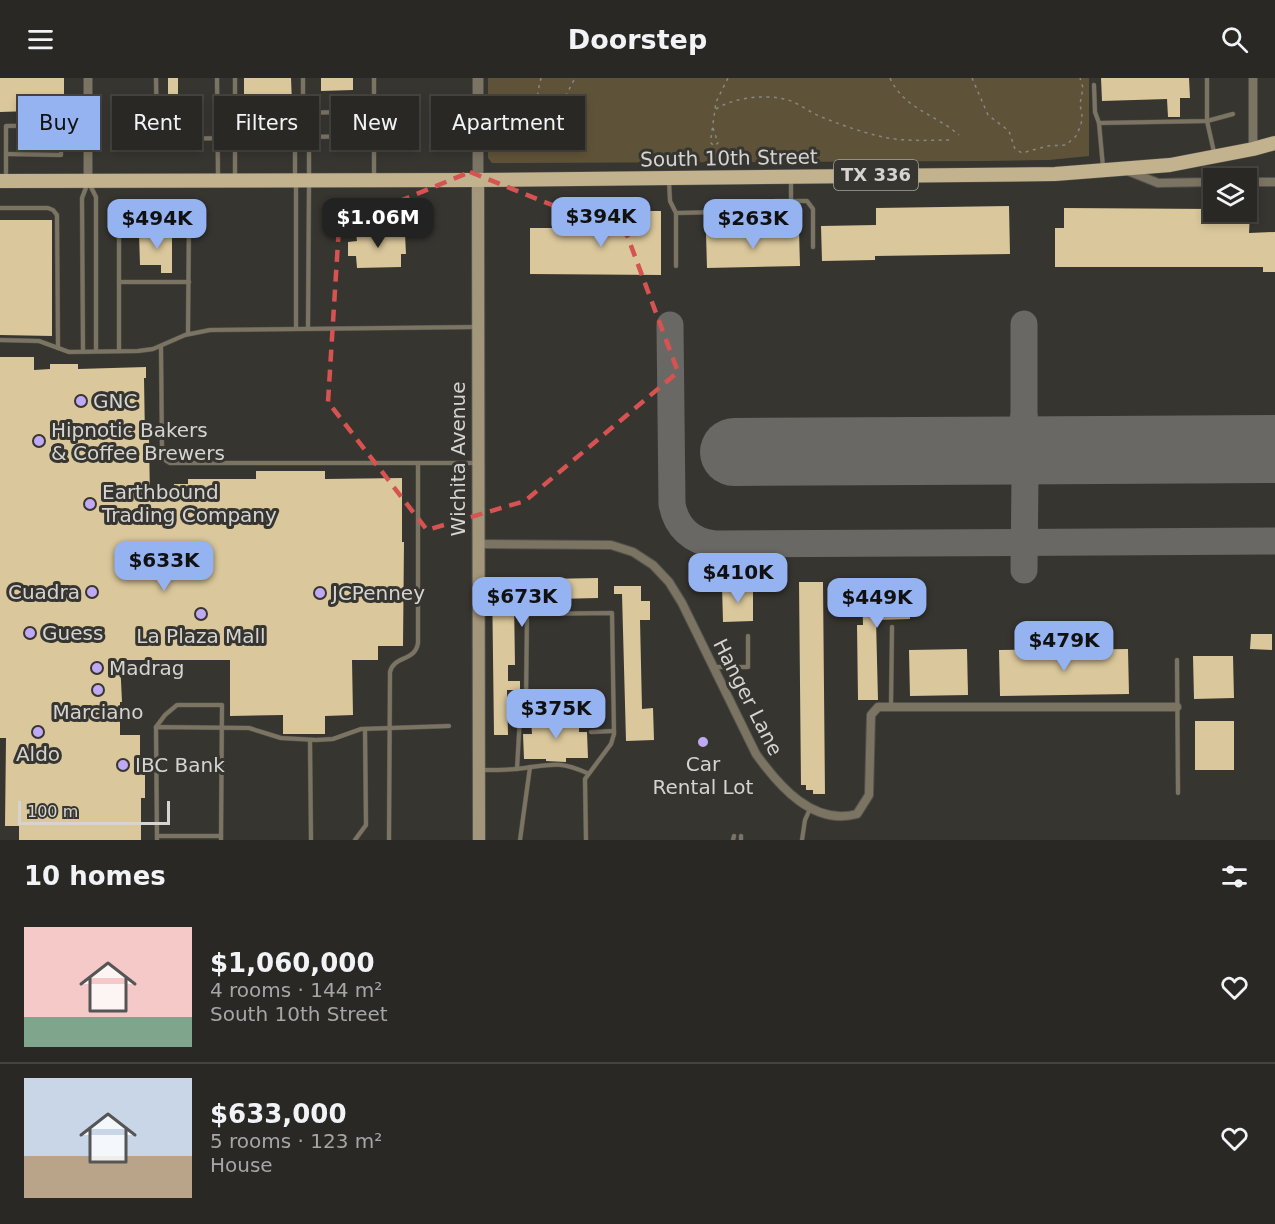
<!DOCTYPE html>
<meta charset="utf-8">
<style>
:root{--surface:#292824;--page:#353431;--text:#f1f3f6;--muted:#a5a6a6;--line:#454441;--accent:#95b2f1}
body{margin:0;font-family:"DejaVu Sans",sans-serif;background:var(--page);color:var(--text);height:100vh;display:flex;flex-direction:column;font-size:22px;white-space:nowrap}
*{box-sizing:border-box;margin:0}
p{font-size:20px;color:var(--muted)}
.icon{flex:none;width:33px;height:33px;fill:none;stroke:currentColor;stroke-width:2;stroke-linecap:round;stroke-linejoin:round}
.map{position:relative;height:762px;overflow:hidden}
.details{display:flex;flex-direction:column;background:var(--surface);flex:1}
.details>*{flex:none}
.guide{position:absolute;left:18px;top:18px;width:600px;height:54px;display:flex;gap:12px}
.controls{position:absolute;left:1203px;top:90px;display:grid;gap:12px}
.controls a{display:grid;place-items:center;width:54px;height:54px;border-radius:0px;background:var(--surface);box-shadow:0 3px 9px #0003,0 0 0 2px var(--line);font-size:30px}
.scale{position:absolute;left:18px;bottom:15px;width:152px;box-sizing:border-box;padding-left:6px;border:3px solid #d5d4d1;border-top:0;font-size:16px;line-height:21px;white-space:nowrap;color:#d5d4d1;-webkit-text-stroke:4px #373530;paint-order:stroke}
.price{position:absolute;translate:-50% -51px;padding:0 14px;border-radius:12px;background:var(--accent);color:#111;font-size:20px;line-height:39px;filter:drop-shadow(0 2px 3px #0008)}
.price::after{content:'';position:absolute;left:50%;top:36px;width:18px;height:14px;margin-left:-9px;background:inherit;clip-path:polygon(0 0,100% 0,50% 100%)}
.price.selected{background:#222;color:#fff}
ul{padding:0;list-style:none}
li{display:flex;align-items:center;gap:18px;height:150px;padding:0 24px}
li+li{border-top:2px solid var(--line)}
li span{display:grid;place-items:center;flex:none;width:168px;height:120px;border-radius:0px;color:#555}
li>.icon{margin-inline-start:auto}
span .icon{width:72px;height:72px;fill:#fffc;stroke-width:1}
li b{font-size:26px}
h2{display:flex;justify-content:space-between;align-items:center;height:72px;padding:0 24px;font-size:26px}
.chip{padding:0 21px;border-radius:0px;background:var(--surface);box-shadow:0 3px 9px #0003,0 0 0 2px var(--line);font-size:21px;line-height:54px}
.chip.selected{background:var(--accent);color:#111}
header{display:flex;justify-content:space-between;align-items:center;height:78px;padding:0 24px;background:var(--surface);font-size:27px;font-weight:600}
.map>svg:first-child{display:block}
.green{fill:#5e5338}
.lines{fill:none;stroke-linecap:round;stroke-linejoin:round}
.taxiway{stroke:#6a6864;stroke-width:27}
.runway{stroke:#6a6864;stroke-width:68}
.building{fill:#dac79b}
.service-casing{stroke:#53524d;stroke-width:5}
.minor-casing{stroke:#53524d;stroke-width:10}
.tertiary-casing{stroke:#53524d;stroke-width:12}
.secondary-casing{stroke:#53524d;stroke-width:14}
.primary-casing{stroke:#53524d;stroke-width:15}
.path{stroke:#898783;stroke-width:1.5;stroke-dasharray:3 4.5;stroke-linecap:butt}
.service{stroke:#7c7463;stroke-width:4}
.minor{stroke:#7c7463;stroke-width:8}
.tertiary{stroke:#7c7463;stroke-width:10}
.secondary{stroke:#a3977b;stroke-width:12}
.primary{stroke:#c2b28e;stroke-width:14}
.marked{fill:none;stroke:#d65352;stroke-width:4.5;stroke-dasharray:12 8;stroke-linejoin:round}
.poi-dot{fill:#bfa9f4;stroke:#373530;stroke-width:2}
.labels{text-anchor:middle;stroke-width:6;stroke-linejoin:round;paint-order:stroke}
.shield{fill:#373530;stroke:#a6a4a1;stroke-width:1.5}
.shield-label{font-size:18px;font-weight:bold;fill:#d5d4d1}
.street-label{font-size:20px;fill:#d5d4d1;stroke:#373530}
.poi-label{font-size:20px;fill:#d5d4d1;stroke:#373530;text-anchor:start}
</style>
<header><svg class="icon" aria-label="menu" viewBox="0 0 24 24"><path d="M4 6h16M4 12h16M4 18h16"/></svg>Doorstep<svg class="icon" aria-label="search" viewBox="0 0 24 24"><circle cx="10" cy="10" r="6"/><path d="M15 15l6 6"/></svg></header>
<div class="map">
<svg width="1275" height="762" viewBox="0 0 1275 762">
<rect width="100%" height="100%" fill="#373530"/>
<path class="green" d="M 488,0 L 1089,0 L 1089,78 L 1049,82 L 987,83 L 492,85 L 488,80 Z"/>
<g class="lines">
<g class="taxiway">
<path d="M 1024,246 L 1024,337 C 1026,360 1042,369 1062,372"/>
<path d="M 670,247 L 672,426 C 676,449 692,464 715,466 L 1275,463"/>
<path d="M 986,373 C 1007,368 1022,360 1024,337"/>
<path d="M 1024,492 L 1025,400 L 1036,383 L 1045,377 L 1062,372"/>
</g>
<path class="runway" d="M 734,374 L 1275,371"/>
</g>
<g class="building">
<path d="M 0,0 L 64,0 L 64,32 L 0,34 Z"/>
<path d="M 168,0 L 178,0 L 178,18 L 201,18 L 201,44 L 161,43 L 162,18 L 168,18 Z"/>
<path d="M 244,0 L 291,0 L 292,25 L 244,25 Z"/>
<path d="M 321,0 L 353,0 L 353,12 L 321,13 Z"/>
<path d="M 1101,0 L 1189,0 L 1190,20 L 1180,20 L 1180,39 L 1168,39 L 1167,21 L 1102,23 Z"/>
<path d="M 1009,128 L 1010,176 L 875,178 L 875,182 L 822,183 L 821,148 L 876,147 L 876,130 Z"/>
<path d="M 1064,130 L 1214,131 L 1214,134 L 1250,134 L 1249,155 L 1275,154 L 1275,194 L 1263,194 L 1263,189 L 1055,189 L 1055,150 L 1064,150 Z"/>
<path d="M 615,133 L 661,133 L 661,197 L 530,196 L 530,150 L 599,150 L 599,148 L 616,148 Z"/>
<path d="M 0,142 L 52,142 L 52,258 L 0,257 Z"/>
<path d="M 375,150 L 386,150 L 386,157 L 405,156 L 406,176 L 401,176 L 401,189 L 357,190 L 356,178 L 348,178 L 348,164 L 357,163 L 356,155 L 375,155 Z"/>
<path d="M 799,153 L 800,188 L 707,190 L 706,155 Z"/>
<path d="M 172,154 L 172,195 L 161,195 L 161,187 L 140,187 L 139,155 Z"/>
<path d="M 0,279 L 34,279 L 34,292 L 50,291 L 50,286 L 78,286 L 78,291 L 146,289 L 146,300 L 144,300 L 145,361 L 149,361 L 150,421 L 174,421 L 174,406 L 188,406 L 188,401 L 256,401 L 256,393 L 325,393 L 325,401 L 402,400 L 402,464 L 404,464 L 403,568 L 378,568 L 378,582 L 352,582 L 353,637 L 325,638 L 325,656 L 283,656 L 283,637 L 230,638 L 230,582 L 120,582 L 122,624 L 120,624 L 120,657 L 140,657 L 140,693 L 145,693 L 145,720 L 141,720 L 141,762 L 19,762 L 19,748 L 5,748 L 6,660 L 0,660 Z"/>
<path d="M 598,500 L 598,520 L 514,522 L 515,587 L 508,587 L 508,603 L 520,603 L 520,612 L 507,612 L 508,657 L 494,657 L 492,502 Z"/>
<path d="M 799,504 L 823,504 L 825,716 L 813,716 L 813,712 L 806,712 L 806,707 L 801,707 Z"/>
<path d="M 909,504 L 910,541 L 876,542 L 878,622 L 858,622 L 857,547 L 863,547 L 862,505 Z"/>
<path d="M 614,508 L 641,508 L 641,523 L 650,523 L 650,542 L 640,542 L 642,631 L 653,630 L 654,662 L 626,663 L 622,516 L 614,516 Z"/>
<path d="M 722,508 L 753,508 L 753,543 L 723,544 Z"/>
<path d="M 1251,556 L 1272,556 L 1272,572 L 1250,571 Z"/>
<path d="M 967,571 L 968,617 L 910,618 L 909,572 Z"/>
<path d="M 1057,571 L 1057,572 L 1128,571 L 1129,616 L 1000,618 L 999,572 Z"/>
<path d="M 1193,578 L 1233,578 L 1234,620 L 1194,621 Z"/>
<path d="M 579,639 L 579,654 L 587,654 L 588,680 L 566,680 L 566,684 L 546,683 L 546,681 L 524,681 L 523,656 L 532,656 L 531,640 Z"/>
<rect x="1195" y="643" width="39" height="49"/>
</g>
<g class="lines">
<g class="service-casing">
<g id="service">
<path d="M 156,0 L 157,61 L 374,58"/>
<path d="M 217,0 L 218,98"/>
<path d="M 235,0 L 235,99"/>
<path d="M 303,0 L 303,35"/>
<path d="M 374,0 L 374,98"/>
<path d="M 1094,7 L 1095,34 L 1099,45"/>
<path d="M 235,39 L 304,41"/>
<path d="M 302,59 L 309,65 L 309,99"/>
<path d="M 302,59 L 303,35 L 374,33"/>
<path d="M 1214,74 L 1207,43 L 1233,36"/>
<path d="M 6,76 L 61,77 L 61,47"/>
<path d="M 1103,89 L 1099,45 L 1207,43 L 1207,0"/>
<path d="M 295,99 L 295,63 L 301,59"/>
<path d="M 6,100 L 6,48 L 87,47"/>
<path d="M 669,103 L 670,123 L 676,135 L 676,188"/>
<path d="M 791,103 L 791,123"/>
<path d="M 90,107 L 96,119 L 96,273"/>
<path d="M 296,107 L 296,250"/>
<path d="M 0,130 L 48,130 L 53,132 L 57,137 L 58,270"/>
<path d="M 676,135 L 768,133 L 775,123 L 807,123 L 813,131 L 813,169"/>
<path d="M 119,204 L 189,204"/>
<path d="M 308,250 L 309,106"/>
<path d="M 0,262 L 39,263 L 69,274 L 138,273 L 153,271 L 185,257 L 210,252 L 476,249"/>
<path d="M 161,269 L 162,374 L 165,382 L 170,385 L 475,385"/>
<path d="M 83,273 L 82,120 L 87,107"/>
<path d="M 119,273 L 119,136 L 189,137 L 188,256"/>
<path d="M 1177,582 L 1178,715"/>
<path d="M 714,589 L 748,589 L 748,558"/>
<path d="M 891,628 L 892,549"/>
<path d="M 156,649 L 165,637 L 177,627 L 222,627 L 221,762"/>
<path d="M 591,654 L 614,653"/>
<path d="M 310,662 L 311,762"/>
<path d="M 517,691 L 520,638 L 526,623 L 527,536 L 612,535 L 614,656 L 611,666 L 585,701 L 586,762"/>
<path d="M 482,692 C 494,692 505,692 516,691 C 548,688 556,681 587,695"/>
<path d="M 157,758 L 221,758"/>
<path d="M 741,758 L 741,762"/>
<path d="M 157,762 L 156,649 L 249,650 L 281,660 L 316,662 L 333,661 L 361,651 L 449,648"/>
<path d="M 355,762 L 366,747 L 365,651"/>
<path d="M 389,762 L 390,594 C 394,577 415,584 418,565 L 418,386"/>
<path d="M 520,762 L 530,689"/>
<path d="M 733,762 L 734,758"/>
<path d="M 802,762 L 805,742 L 810,731"/>
</g>
</g>
<g class="minor-casing">
<g id="minor">
<path d="M 88,0 L 88,103"/>
<path d="M 1253,71 L 1253,0"/>
<path d="M 1128,93 L 1158,105 L 1214,104"/>
<path d="M 1246,104 L 1275,104"/>
<path d="M 478,466 L 611,467 L 633,474 L 653,487 L 669,504 L 682,525 L 756,676 C 779,708 813,748 857,736 L 869,717 L 871,637 L 878,629 L 1177,629"/>
</g>
</g>
<g class="tertiary-casing">
<path id="tertiary" d="M 478,102 L 478,0"/>
</g>
<g class="secondary-casing">
<path id="secondary" d="M 478,102 L 479,762"/>
</g>
<g class="primary-casing">
<path id="primary" d="M 0,103 L 478,102 L 1055,96 L 1170,87 L 1253,71 L 1275,65"/>
</g>
<g class="path">
<path d="M 541,0 C 536,19 533,45 545,62 L 550,48 L 575,0"/>
<path d="M 890,0 C 904,31 935,36 959,57"/>
<path d="M 972,0 L 988,37 L 1009,53 L 1015,71 L 1022,75 L 1048,68 L 1066,67 L 1076,58 L 1081,47 L 1082,38 L 1080,26 L 1083,10 L 1080,0"/>
<path d="M 716,31 C 733,20 763,16 784,21 C 796,23 806,32 817,37 C 838,46 861,54 883,59 C 906,64 930,62 953,62"/>
<path d="M 713,50 L 718,65 L 714,68 L 711,65 L 711,60 L 716,24 L 728,0"/>
</g>
<use href="#service" class="service"/>
<use href="#minor" class="minor"/>
<use href="#tertiary" class="tertiary"/>
<use href="#secondary" class="secondary"/>
<use href="#primary" class="primary"/>
</g>
<path class="marked" d="M 470,94 L 627,157 L 678,294 L 525,423 L 427,452 L 328,324 L 339,148 Z"/>
<g class="poi-dot">
<circle cx="81" cy="323" r="6"/>
<circle cx="39" cy="363" r="6"/>
<circle cx="90" cy="426" r="6"/>
<circle cx="92" cy="514" r="6"/>
<circle cx="320" cy="515" r="6"/>
<circle cx="201" cy="536" r="6"/>
<circle cx="30" cy="555" r="6"/>
<circle cx="97" cy="590" r="6"/>
<circle cx="98" cy="612" r="6"/>
<circle cx="38" cy="654" r="6"/>
<circle cx="703" cy="664" r="6"/>
<circle cx="123" cy="687" r="6"/>
</g>
<g class="labels">
<rect class="shield" x="834" y="82" width="84" height="30" rx="4.5"/>
<g class="shield-label">
<text x="876" y="103">TX 336</text>
</g>
<g class="street-label">
<text transform="translate(729 80) rotate(-1)" y="7">South 10th Street</text>
<text transform="translate(458 381) rotate(-90)" y="7">Wichita Avenue</text>
<text transform="translate(748 619) rotate(63)" y="7">Hanger Lane</text>
</g>
<g class="poi-label">
<text x="93" y="330">GNC</text>
<text x="51" y="359">Hipnotic Bakers<tspan x="51" dy="23">&amp; Coffee Brewers</tspan></text>
<text x="102" y="421">Earthbound<tspan x="102" dy="23">Trading Company</tspan></text>
<text x="80" y="521" text-anchor="end">Cuadra</text>
<text x="332" y="522">JCPenney</text>
<text x="42" y="562">Guess</text>
<text x="201" y="565" text-anchor="middle">La Plaza Mall</text>
<text x="109" y="597">Madrag</text>
<text x="98" y="641" text-anchor="middle">Marciano</text>
<text x="38" y="683" text-anchor="middle">Aldo</text>
<text x="703" y="693" text-anchor="middle">Car<tspan x="703" dy="23">Rental Lot</tspan></text>
<text x="135" y="694">IBC Bank</text>
</g>
</g>
</svg>
<div class="controls">
<a><svg class="icon" aria-label="layers" viewBox="0 0 24 24"><path d="M12 4l9 5-9 5-9-5zM3 14l9 5 9-5"/></svg></a>
</div>
<div class="scale">100 m</div>
<b class="price" style="left:601px;top:170px">$394K</b>
<b class="price selected" style="left:378px;top:171px">$1.06M</b>
<b class="price" style="left:157px;top:172px">$494K</b>
<b class="price" style="left:753px;top:172px">$263K</b>
<b class="price" style="left:164px;top:514px">$633K</b>
<b class="price" style="left:738px;top:526px">$410K</b>
<b class="price" style="left:522px;top:550px">$673K</b>
<b class="price" style="left:877px;top:551px">$449K</b>
<b class="price" style="left:1064px;top:594px">$479K</b>
<b class="price" style="left:556px;top:662px">$375K</b>
<div class="guide">
<a class="chip selected">Buy</a>
<a class="chip">Rent</a>
<a class="chip">Filters</a>
<a class="chip">New</a>
<a class="chip">Apartment</a>
</div>
</div>
<section class="details">
<h2>10 homes<svg class="icon" aria-label="filters" viewBox="0 0 24 24"><path d="M4 7h16M4 17h16"/><circle cx="9" cy="7" r="2"/><circle cx="15" cy="17" r="2"/></svg></h2>
<ul>
<li><span style="background:linear-gradient(#f6c9c9 75%,#7fa58c 0)"><svg class="icon" aria-label="home" viewBox="0 0 24 24"><path d="M3 11l9-7 9 7M6 9v11h12V9"/></svg></span><div><b>$1,060,000</b><p>4 rooms · 144 m²</p><p>South 10th Street</p></div><svg class="icon" aria-label="heart" viewBox="0 0 24 24"><path d="M12 20l-8-8c-3-5 5-10 8-4 3-6 11-1 8 4z"/></svg></li>
<li><span style="background:linear-gradient(#c9d6e8 65%,#b9a48a 0)"><svg class="icon" aria-label="home" viewBox="0 0 24 24"><path d="M3 11l9-7 9 7M6 9v11h12V9"/></svg></span><div><b>$633,000</b><p>5 rooms · 123 m²</p><p>House</p></div><svg class="icon" aria-label="heart" viewBox="0 0 24 24"><path d="M12 20l-8-8c-3-5 5-10 8-4 3-6 11-1 8 4z"/></svg></li>
</ul>
</section>
